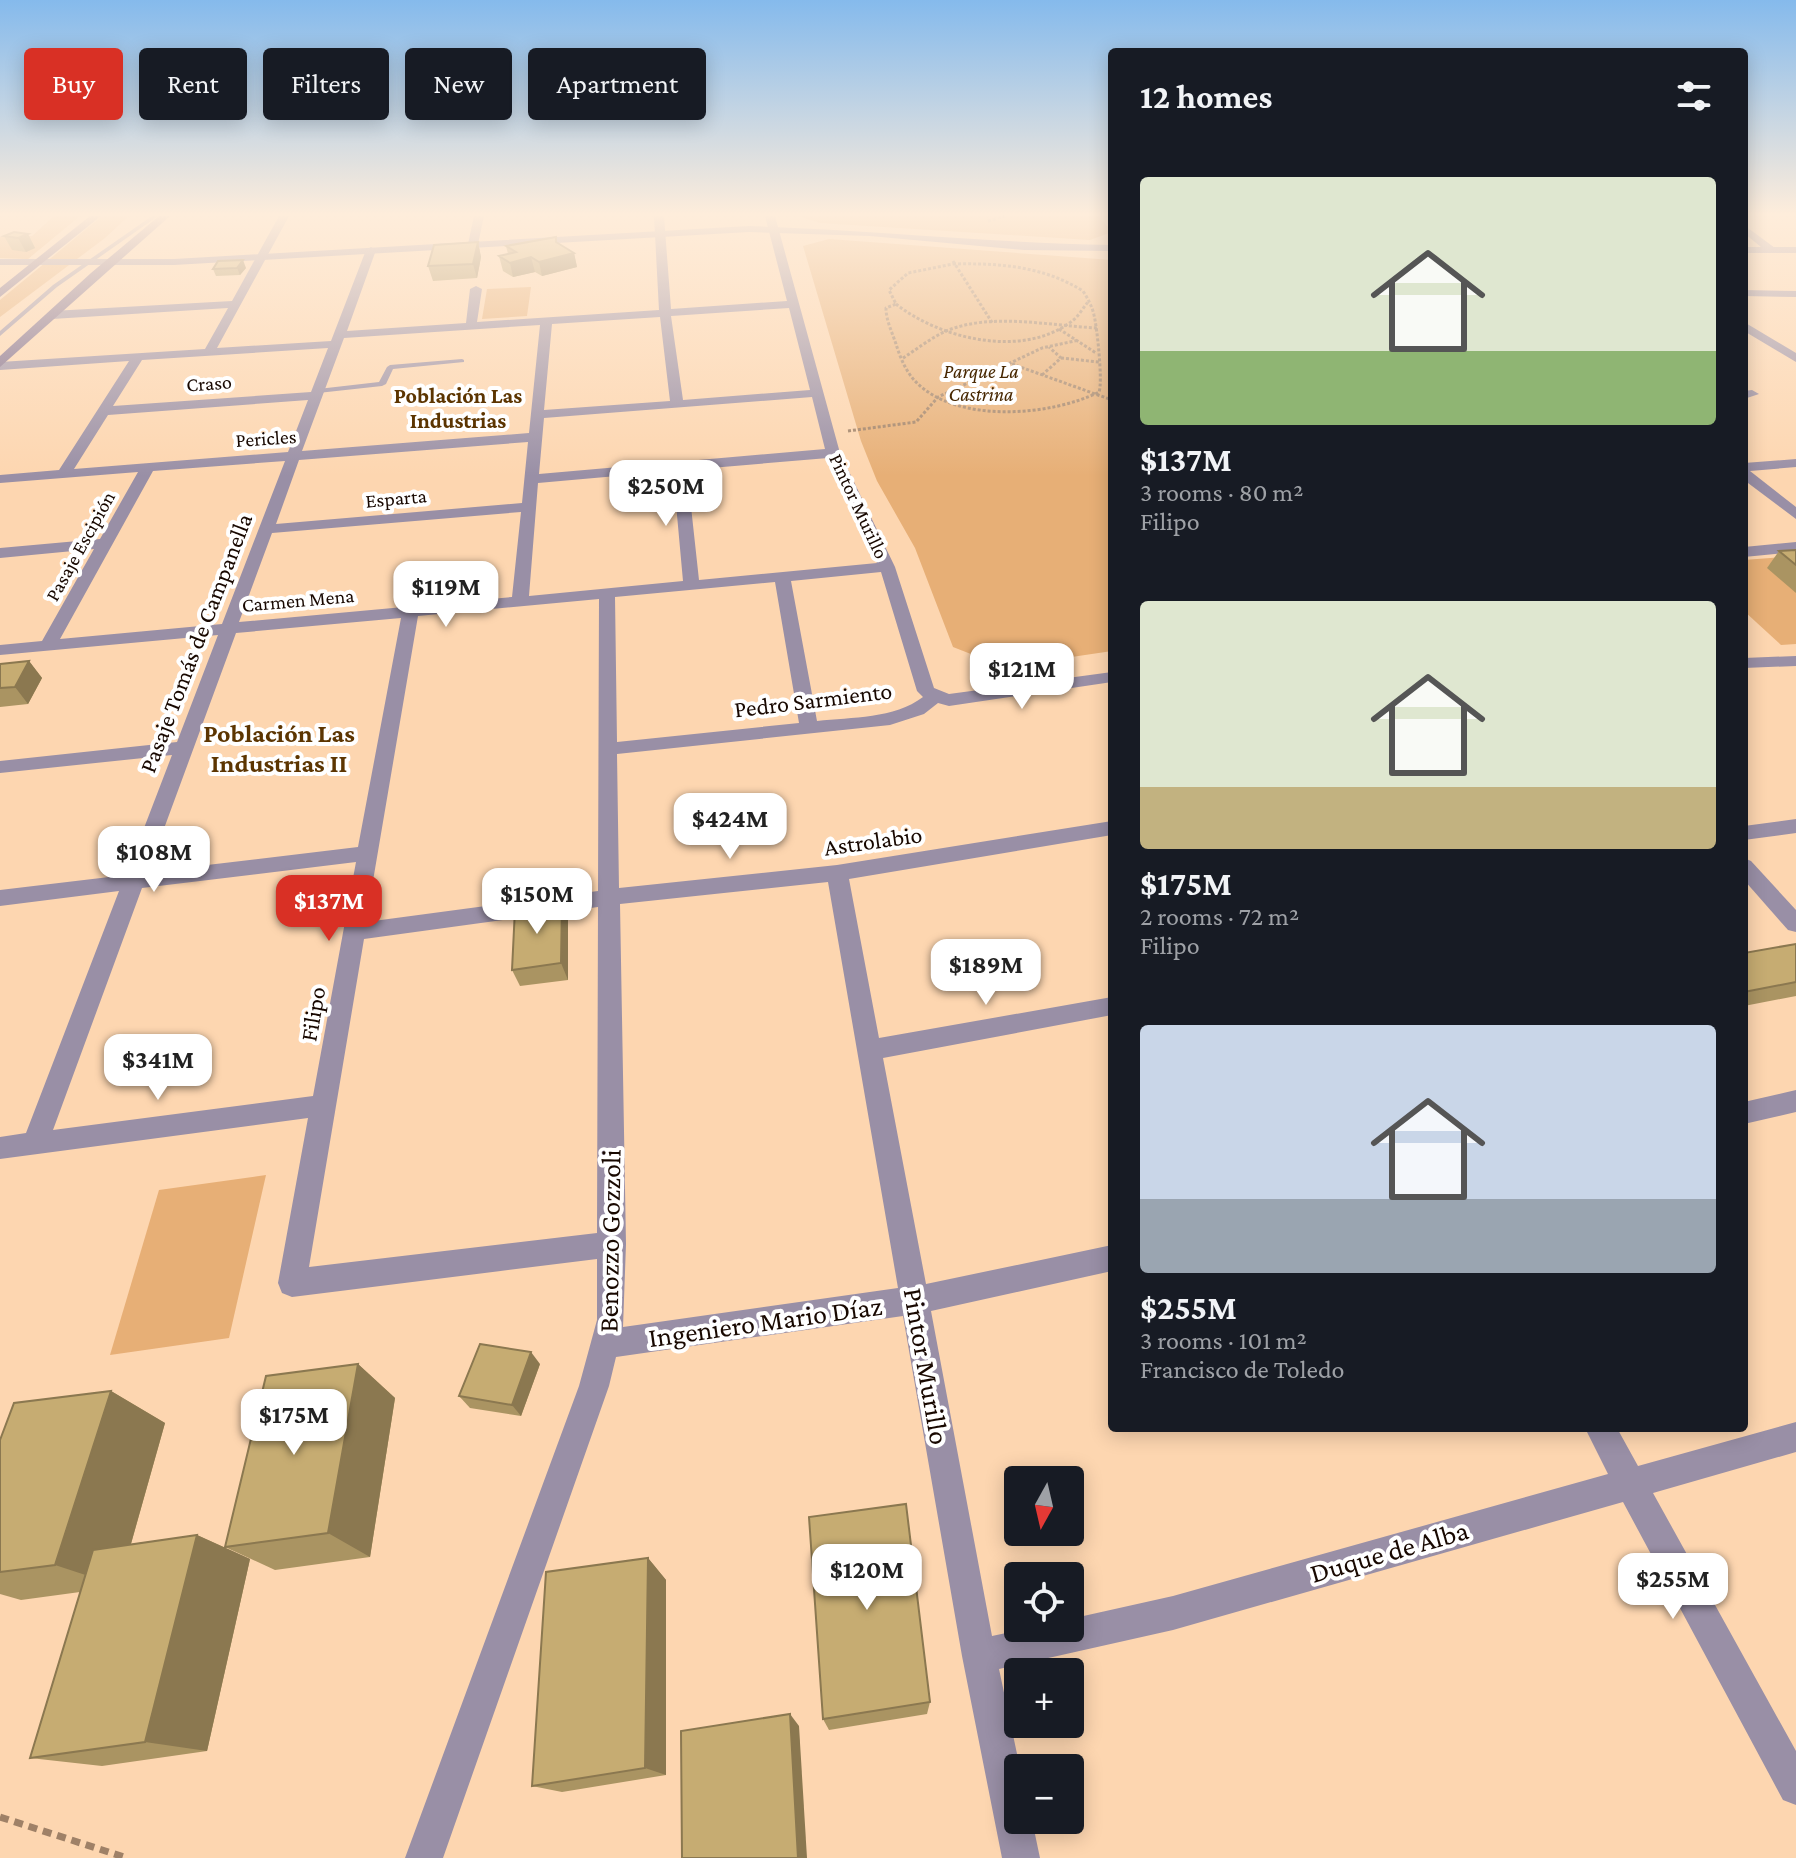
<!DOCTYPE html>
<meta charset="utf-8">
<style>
:root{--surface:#171b24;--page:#20242c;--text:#f1f3f6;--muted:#9ea1a6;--accent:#d93025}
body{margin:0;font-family:"Crimson Pro",serif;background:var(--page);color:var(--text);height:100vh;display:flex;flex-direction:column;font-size:30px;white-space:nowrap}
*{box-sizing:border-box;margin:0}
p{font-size:26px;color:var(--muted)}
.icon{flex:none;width:44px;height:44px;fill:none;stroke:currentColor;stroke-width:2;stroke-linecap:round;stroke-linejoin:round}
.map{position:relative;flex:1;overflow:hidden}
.sheet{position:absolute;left:1108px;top:48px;width:640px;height:1384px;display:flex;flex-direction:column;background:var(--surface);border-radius:8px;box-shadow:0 4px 20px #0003}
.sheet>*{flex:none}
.top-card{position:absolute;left:24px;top:48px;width:760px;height:72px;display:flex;gap:16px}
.needle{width:52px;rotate:188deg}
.tools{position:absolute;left:1004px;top:1466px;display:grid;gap:16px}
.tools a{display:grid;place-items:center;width:80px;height:80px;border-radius:8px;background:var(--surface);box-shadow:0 4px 20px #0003;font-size:40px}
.price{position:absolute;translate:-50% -68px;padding:0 18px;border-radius:16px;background:#fff;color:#222;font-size:26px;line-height:52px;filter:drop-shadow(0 2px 4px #0008)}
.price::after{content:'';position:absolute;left:50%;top:48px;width:24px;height:18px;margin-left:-12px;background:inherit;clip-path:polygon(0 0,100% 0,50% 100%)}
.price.selected{background:var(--accent);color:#fff}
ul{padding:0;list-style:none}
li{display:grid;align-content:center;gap:16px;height:424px;padding:0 32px}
li span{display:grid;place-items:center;height:248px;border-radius:8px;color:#555}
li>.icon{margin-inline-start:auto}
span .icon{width:144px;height:144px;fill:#fffc;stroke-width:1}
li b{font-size:34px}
h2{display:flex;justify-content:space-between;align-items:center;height:96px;padding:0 32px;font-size:34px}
.tag{padding:0 28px;border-radius:8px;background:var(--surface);box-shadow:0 4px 20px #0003;font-size:28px;line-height:72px}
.tag.selected{background:var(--accent);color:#fff}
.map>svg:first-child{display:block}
.green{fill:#e7af76}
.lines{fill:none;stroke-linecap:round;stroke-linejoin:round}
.path-far1{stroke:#9f8167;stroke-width:3;stroke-dasharray:3 2;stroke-linecap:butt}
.path{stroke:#9f8167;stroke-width:7;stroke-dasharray:9 6;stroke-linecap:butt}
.service{fill:#998fa6;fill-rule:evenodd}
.minor{fill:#998fa6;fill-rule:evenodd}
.tertiary{fill:#998fa6;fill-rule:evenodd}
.secondary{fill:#79688b;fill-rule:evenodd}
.wall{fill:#aa9462}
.shaded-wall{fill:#8b7850}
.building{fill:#c6ac72;stroke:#8b7850;stroke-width:2}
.labels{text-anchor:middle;stroke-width:8;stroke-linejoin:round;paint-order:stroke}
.far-park-label{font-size:20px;font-style:italic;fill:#472700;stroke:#fff}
.far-street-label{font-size:20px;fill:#180800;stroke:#fff}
.far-neighbourhood-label{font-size:22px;font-weight:bold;fill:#5c3501;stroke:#fff}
.street-label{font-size:24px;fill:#180800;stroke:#fff}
.neighbourhood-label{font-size:26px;font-weight:bold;fill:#5c3501;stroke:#fff}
.near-street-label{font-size:28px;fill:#180800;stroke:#fff}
</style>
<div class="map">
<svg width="1796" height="1858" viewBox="0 0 1796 1858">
<rect width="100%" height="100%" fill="#fdd6b0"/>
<g class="green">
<path d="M 54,216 L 80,216 L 28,259 L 0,258 L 0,237 L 32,236 Z"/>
<path d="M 102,216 L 129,216 L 105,238 L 0,317 L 0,300 Z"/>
<path d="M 798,216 L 1099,216 L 1112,232 L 1090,240 L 820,223 Z"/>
<path d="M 829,239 L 1112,260 L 1112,651 L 1004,667 L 953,647 L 915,548 L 877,481 L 861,441 L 803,246 Z"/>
<path d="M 531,287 L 527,316 L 482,319 L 487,289 Z"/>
<path d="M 1796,556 L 1796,644 L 1781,645 L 1744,611 L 1744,560 Z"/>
<path d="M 266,1175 L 229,1338 L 110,1355 L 159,1190 Z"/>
</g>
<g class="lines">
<g class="path-far1">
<path d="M 988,221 L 1005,216"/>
<path d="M 953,261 L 993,324"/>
<path d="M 953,264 C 999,263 1043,266 1083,291 C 1088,299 1092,306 1094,315 C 1097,327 1103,382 1099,392 C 1051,416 957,424 916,382 C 906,372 900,357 896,344 C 892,332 886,320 886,308 L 896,304 L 889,290 L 908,273 Z"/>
<path d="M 896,304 C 940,339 1023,359 1072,321 C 1078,317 1083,308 1088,302"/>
<path d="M 1059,329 L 1096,353"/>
<path d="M 903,358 C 917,349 931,338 946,331 C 992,312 1050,326 1098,328"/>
<path d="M 1061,358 L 1099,362"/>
<path d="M 1012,364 L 1112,400"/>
<path d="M 1042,375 L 1061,358 L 1049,347"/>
<path d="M 848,431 L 916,422 L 938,397 L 1042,348 L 1079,340"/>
</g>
<path class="path" d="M 0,1817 L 127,1858"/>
<g class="service">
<path d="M 152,216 L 158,216 L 57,287 L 0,336 L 0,331 L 53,285 Z"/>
<path d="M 462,359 L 464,360 L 464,362 L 393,369 L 386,384 L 382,386 L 318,393 L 314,391 L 318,389 L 379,382 L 387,367 L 390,365 Z"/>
</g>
<g class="minor">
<path d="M 279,216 L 289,216 L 217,348 L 331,341 L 366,250 L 371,247 L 376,250 L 347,331 L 466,323 L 470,289 L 476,286 L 482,289 L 477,322 L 659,310 L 654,216 L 664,216 L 671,309 L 787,301 L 765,216 L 775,216 L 840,453 L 895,567 L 934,688 L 949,694 L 1112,672 L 1112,682 L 949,706 L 938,703 L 924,714 L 890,725 L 617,754 L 619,888 L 837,865 L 1112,821 L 1112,835 L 849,879 L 879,1038 L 1112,997 L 1112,1015 L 883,1058 L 926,1284 L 1112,1245 L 1112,1271 L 931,1311 L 992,1636 L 1029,1628 L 1070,1628 L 1070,1619 L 1173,1596 L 1608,1474 L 1585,1428 L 1617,1428 L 1638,1466 L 1796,1422 L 1796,1452 L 1653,1493 L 1796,1751 L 1796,1805 L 1783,1800 L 1623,1502 L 1173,1630 L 999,1669 L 1020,1768 L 1018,1820 L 1032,1820 L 1040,1858 L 1002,1858 L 962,1656 L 903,1316 L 616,1357 L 609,1386 L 443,1858 L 405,1858 L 579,1386 L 597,1320 L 597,1259 L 292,1297 L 282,1293 L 278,1283 L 308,1118 L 0,1159 L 0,1137 L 26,1133 L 119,891 L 0,906 L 0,890 L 126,875 L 172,755 L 0,773 L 0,761 L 177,742 L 218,635 L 0,655 L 0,645 L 42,641 L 94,549 L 0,558 L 0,548 L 100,539 L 138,472 L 0,483 L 0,475 L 59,470 L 129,361 L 0,370 L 0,362 L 205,349 L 228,308 L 52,319 L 46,315 L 52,311 L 232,301 ZM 789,308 L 810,390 L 683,400 L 671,316 ZM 660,317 L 670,401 L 544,410 L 552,324 ZM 540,325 L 529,433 L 302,451 L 344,338 ZM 328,348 L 311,392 L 113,406 L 142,360 ZM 812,397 L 825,449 L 539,474 L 544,418 ZM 308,400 L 288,452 L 74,469 L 108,415 ZM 528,442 L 522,503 L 276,524 L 299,460 ZM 828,458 L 877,563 L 699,580 L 687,470 ZM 285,461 L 222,624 L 60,639 L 153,471 ZM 673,471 L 683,581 L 529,596 L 538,483 ZM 521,512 L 512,597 L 239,622 L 272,533 ZM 881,572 L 917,691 L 923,697 C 894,719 852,717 817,721 L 791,581 ZM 775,582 L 799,723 L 617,742 L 615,597 ZM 599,599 L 598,891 L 366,922 L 418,616 ZM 401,618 L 358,847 L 148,872 L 236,633 ZM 356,862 L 313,1096 L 53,1130 L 142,888 ZM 828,882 L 898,1288 L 623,1327 L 626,1244 L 620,904 ZM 598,907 L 597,1233 L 309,1267 L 364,939 Z"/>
<path d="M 474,216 L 484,216 L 478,244 L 473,247 L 468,244 Z"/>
<path d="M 1744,225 L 1775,248 L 1775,252 L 1767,252 L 1744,233 Z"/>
<path d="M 1744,290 L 1796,291 L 1796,297 L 1744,296 Z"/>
<path d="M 1744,322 L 1796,353 L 1796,362 L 1744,331 Z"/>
<path d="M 1744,391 L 1752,390 L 1759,394 L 1744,399 Z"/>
<path d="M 1796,459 L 1796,467 L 1750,471 L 1796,507 L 1796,519 L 1744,480 L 1744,463 Z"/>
<path d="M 1796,542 L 1796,552 L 1744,557 L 1744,547 Z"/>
<path d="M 1796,656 L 1796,666 L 1744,668 L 1744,658 Z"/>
<path d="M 1796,819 L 1796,833 L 1744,840 L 1744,826 Z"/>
<path d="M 1744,858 L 1751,861 L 1796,910 L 1796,932 L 1788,930 L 1744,880 Z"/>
<path d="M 1796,1090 L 1796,1112 L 1744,1124 L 1744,1102 Z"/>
</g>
<g class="tertiary">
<path d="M 749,226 C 870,230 991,243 1112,245 L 1112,251 L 1024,250 L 870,236 L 749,232 L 174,265 L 0,265 L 0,259 L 174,259 Z"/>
<rect x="1744" y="247" width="52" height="6"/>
</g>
<g class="secondary">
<path d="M 90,216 L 101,216 L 0,297 L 0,288 Z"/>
<path d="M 159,216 L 170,216 L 0,367 L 0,356 L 91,273 Z"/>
</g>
</g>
<g class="wall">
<path d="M 28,234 L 35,248 L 26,252 L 12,250 L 4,236 Z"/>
<path d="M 478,242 L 481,257 L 477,278 L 433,281 L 428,266 Z"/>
<path d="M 557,243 L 574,253 L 577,267 L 542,276 L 535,272 L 513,277 L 503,271 L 499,256 L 508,254 L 506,246 Z"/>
<path d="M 246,268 L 240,275 L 216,276 L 213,269 Z"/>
<path d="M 1796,550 L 1796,593 L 1767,568 L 1779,551 Z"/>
<path d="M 29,661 L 42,678 L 28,704 L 0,707 L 0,664 Z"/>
<path d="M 562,903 L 568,920 L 568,980 L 520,986 L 512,970 Z"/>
<path d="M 1796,944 L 1796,996 L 1744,1006 L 1744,953 Z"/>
<path d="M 358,1364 L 395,1398 L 370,1557 L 275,1570 L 225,1547 Z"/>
<path d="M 540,1364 L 521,1416 L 470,1408 L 459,1396 Z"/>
<path d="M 111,1391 L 165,1423 L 131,1544 L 197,1535 L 250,1559 L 207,1751 L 102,1766 L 30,1758 L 80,1592 L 21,1600 L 0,1594 L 0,1440 Z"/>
<path d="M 648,1558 L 666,1580 L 666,1775 L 562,1792 L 532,1786 Z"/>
<path d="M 930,1702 L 927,1714 L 829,1730 L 823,1719 Z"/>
</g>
<g class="shaded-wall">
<path d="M 28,234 L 35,248 L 26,252 L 18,238 Z"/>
<path d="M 478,242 L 481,257 L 477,278 L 473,264 Z"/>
<path d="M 574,253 L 577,267 L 542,276 L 539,262 Z"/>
<path d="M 531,257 L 535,272 L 513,277 L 510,263 Z"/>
<path d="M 243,260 L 246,268 L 240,275 L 237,268 Z"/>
<path d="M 29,661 L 42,678 L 28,704 L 15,687 Z"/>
<path d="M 562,903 L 568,920 L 568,980 L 561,963 Z"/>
<path d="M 531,1352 L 540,1364 L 521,1416 L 512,1405 Z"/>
<path d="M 358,1364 L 395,1398 L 370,1557 L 328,1533 Z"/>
<path d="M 111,1391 L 165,1423 L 119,1586 L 55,1565 Z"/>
<path d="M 197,1535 L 250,1559 L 207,1751 L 145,1742 Z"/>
<path d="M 648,1558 L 666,1580 L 666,1775 L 645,1768 Z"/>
<path d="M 790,1714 L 799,1726 L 807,1858 L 798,1858 Z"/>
</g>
<g class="building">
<path d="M 14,232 L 28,234 L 18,238 L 4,236 Z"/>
<path d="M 556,237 L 556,242 L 574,253 L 539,262 L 531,257 L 510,263 L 499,256 L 516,252 L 506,246 Z"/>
<path d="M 478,242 L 473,264 L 428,266 L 434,245 Z"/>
<path d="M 243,260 L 237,268 L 213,269 L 218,261 Z"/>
<path d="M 1796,550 L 1796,565 L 1779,551 Z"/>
<path d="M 29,661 L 15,687 L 0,688 L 0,664 Z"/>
<path d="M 562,903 L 561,963 L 512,970 L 515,909 Z"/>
<path d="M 1796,944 L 1796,982 L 1744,992 L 1744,953 Z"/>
<path d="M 480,1344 L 531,1352 L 512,1405 L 459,1396 Z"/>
<path d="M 358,1364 L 328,1533 L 225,1547 L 266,1376 Z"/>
<path d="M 111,1391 L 55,1565 L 0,1572 L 0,1440 L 14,1403 Z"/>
<path d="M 906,1504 L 930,1702 L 823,1719 L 809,1517 Z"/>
<path d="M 197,1535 L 145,1742 L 30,1758 L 93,1550 Z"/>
<path d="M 648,1558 L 645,1768 L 532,1786 L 546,1572 Z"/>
<path d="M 790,1714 L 798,1858 L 682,1858 L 681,1731 Z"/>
</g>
<linearGradient id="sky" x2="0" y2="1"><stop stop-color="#85baec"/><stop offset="0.45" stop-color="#feeddb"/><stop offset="1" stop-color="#feeddb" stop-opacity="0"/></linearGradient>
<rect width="1796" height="476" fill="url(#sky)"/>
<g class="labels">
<g class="far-park-label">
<text x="981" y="378">Parque La<tspan x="981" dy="23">Castrina</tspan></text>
</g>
<g class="far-street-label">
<text transform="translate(209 383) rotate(-4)" y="7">Craso</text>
<text transform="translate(266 438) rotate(-4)" y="7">Pericles</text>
<text transform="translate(396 498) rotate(-5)" y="7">Esparta</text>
<text transform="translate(859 506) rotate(65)" y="7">Pintor Murillo</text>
<text transform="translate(80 546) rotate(-61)" y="7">Pasaje Escipión</text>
<text transform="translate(298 600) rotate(-5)" y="7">Carmen Mena</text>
</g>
<g class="far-neighbourhood-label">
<text x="458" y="403">Población Las<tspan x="458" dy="25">Industrias</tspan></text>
</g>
<g class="street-label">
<text transform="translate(196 643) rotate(-69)" y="8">Pasaje Tomás de Campanella</text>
<text transform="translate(813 700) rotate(-7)" y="8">Pedro Sarmiento</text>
<text transform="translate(873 841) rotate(-8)" y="8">Astrolabio</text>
<text transform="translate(313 1014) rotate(-80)" y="8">Filipo</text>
</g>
<g class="neighbourhood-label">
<text x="279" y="742">Población Las<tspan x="279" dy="30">Industrias II</tspan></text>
</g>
<g class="near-street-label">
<text transform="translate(609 1241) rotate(-89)" y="10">Benozzo Gozzoli</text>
<text transform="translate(765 1321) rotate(-8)" y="10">Ingeniero Mario Díaz</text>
<text transform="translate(927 1366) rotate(80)" y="10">Pintor Murillo</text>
<text transform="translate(1389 1551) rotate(-16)" y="10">Duque de Alba</text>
</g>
</g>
</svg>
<div class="tools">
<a><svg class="needle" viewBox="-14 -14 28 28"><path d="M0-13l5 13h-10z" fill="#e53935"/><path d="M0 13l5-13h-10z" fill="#9ea1a6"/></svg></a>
<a><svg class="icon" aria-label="locate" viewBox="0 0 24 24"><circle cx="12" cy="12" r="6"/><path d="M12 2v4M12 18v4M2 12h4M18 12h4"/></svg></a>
<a>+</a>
<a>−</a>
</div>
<b class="price" style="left:666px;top:528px">$250M</b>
<b class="price" style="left:446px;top:629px">$119M</b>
<b class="price" style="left:1022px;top:711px">$121M</b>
<b class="price" style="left:730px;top:861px">$424M</b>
<b class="price" style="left:154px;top:894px">$108M</b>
<b class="price" style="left:537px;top:936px">$150M</b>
<b class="price selected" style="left:329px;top:943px">$137M</b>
<b class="price" style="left:986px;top:1007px">$189M</b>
<b class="price" style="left:158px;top:1102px">$341M</b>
<b class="price" style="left:294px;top:1457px">$175M</b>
<b class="price" style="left:867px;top:1612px">$120M</b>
<b class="price" style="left:1673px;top:1621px">$255M</b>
<div class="top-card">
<a class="tag selected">Buy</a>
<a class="tag">Rent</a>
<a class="tag">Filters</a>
<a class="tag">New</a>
<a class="tag">Apartment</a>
</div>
<section class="sheet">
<h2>12 homes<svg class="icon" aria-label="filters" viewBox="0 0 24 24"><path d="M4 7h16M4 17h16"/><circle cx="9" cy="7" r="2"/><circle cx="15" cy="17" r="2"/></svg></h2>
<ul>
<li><span style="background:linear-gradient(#dfe7d0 70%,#8fb573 0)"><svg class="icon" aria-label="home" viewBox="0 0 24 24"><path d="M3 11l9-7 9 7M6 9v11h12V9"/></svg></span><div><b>$137M</b><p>3 rooms · 80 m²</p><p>Filipo</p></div></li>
<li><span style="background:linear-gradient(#dfe7d0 75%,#c2b280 0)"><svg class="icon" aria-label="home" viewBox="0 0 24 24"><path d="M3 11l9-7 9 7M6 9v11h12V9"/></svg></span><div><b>$175M</b><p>2 rooms · 72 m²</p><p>Filipo</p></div></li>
<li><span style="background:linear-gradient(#c9d6e8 70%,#9aa5b1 0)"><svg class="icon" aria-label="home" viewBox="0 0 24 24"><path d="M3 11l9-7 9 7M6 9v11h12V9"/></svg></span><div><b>$255M</b><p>3 rooms · 101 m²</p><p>Francisco de Toledo</p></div></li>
</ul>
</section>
</div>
